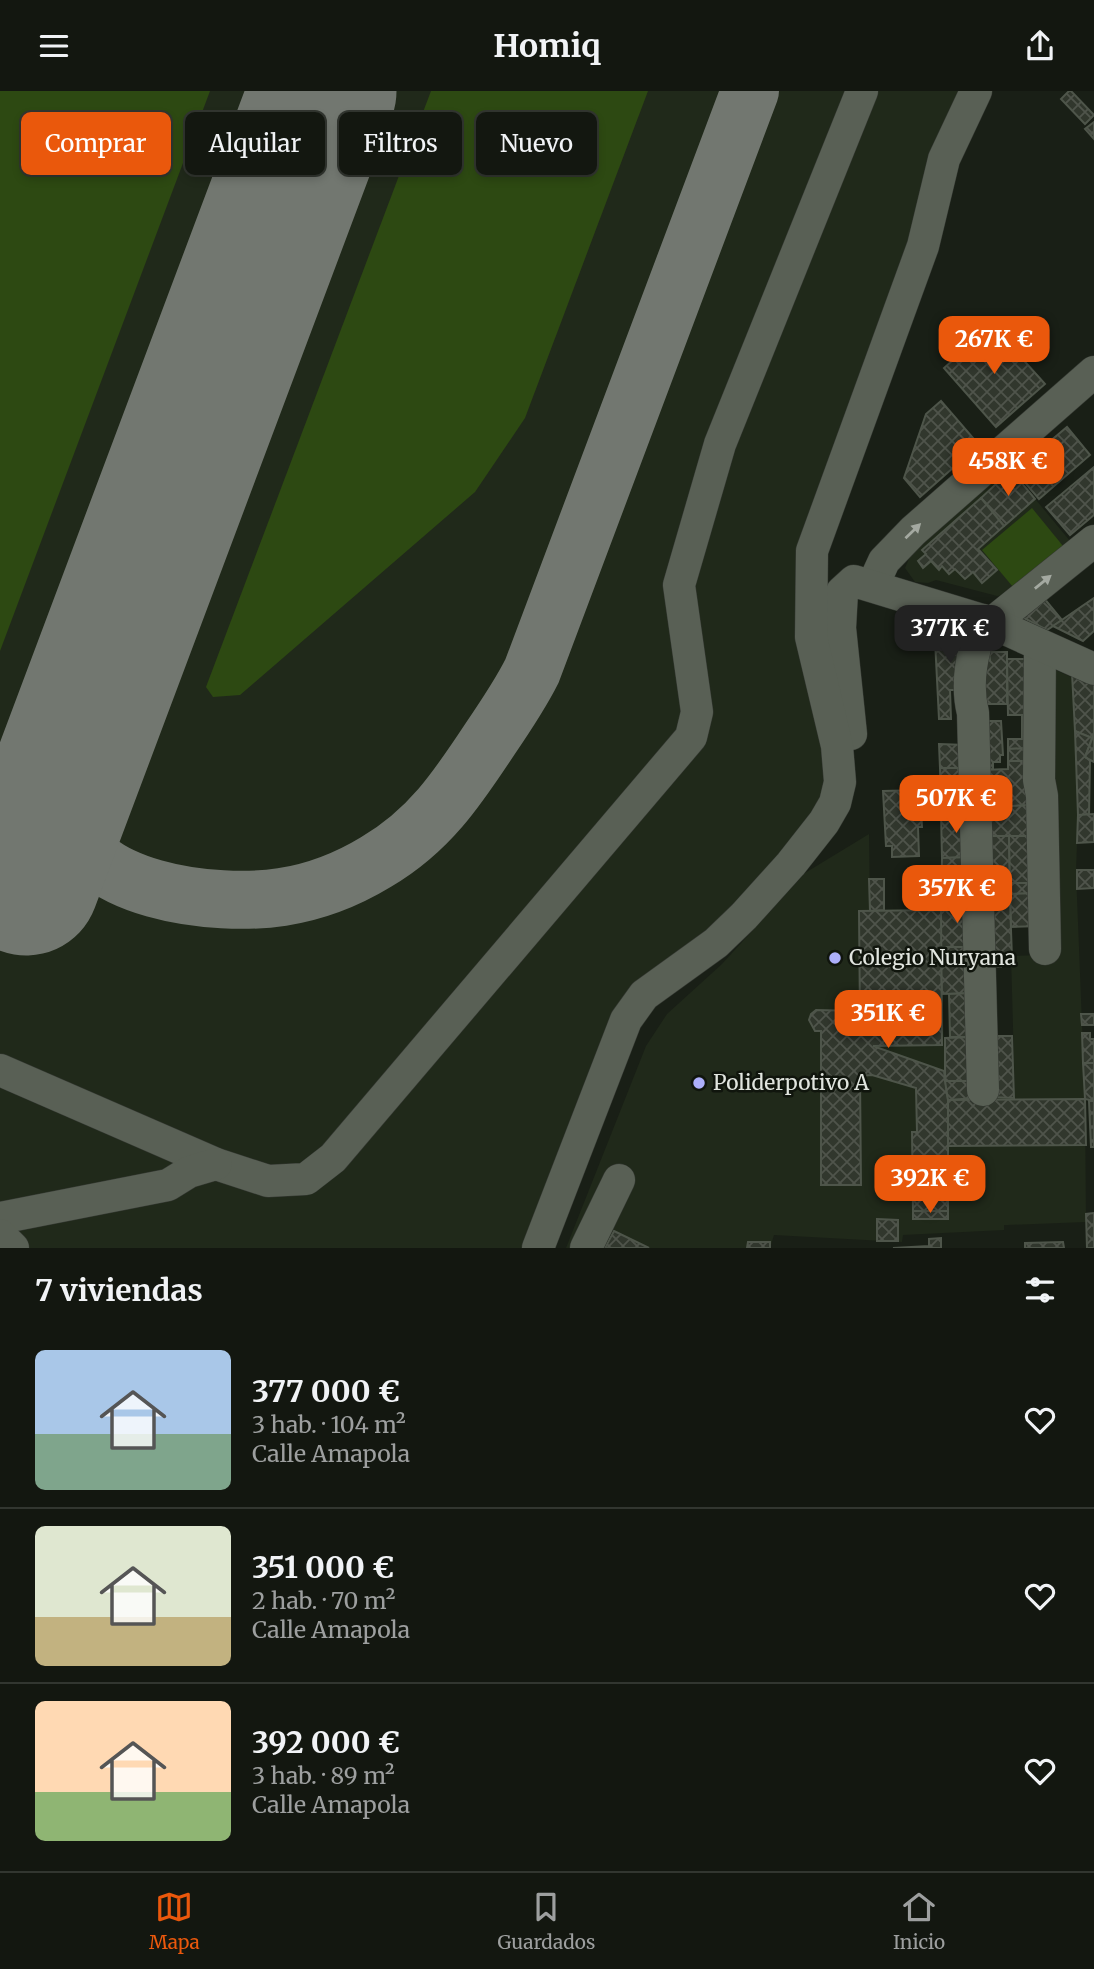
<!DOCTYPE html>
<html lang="es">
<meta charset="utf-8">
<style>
:root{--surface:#131710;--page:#20241e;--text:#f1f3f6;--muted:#9d9f9f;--line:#323630;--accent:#ea580c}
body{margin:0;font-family:Merriweather,serif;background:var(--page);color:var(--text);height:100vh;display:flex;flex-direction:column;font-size:26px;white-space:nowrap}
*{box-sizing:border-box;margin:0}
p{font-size:23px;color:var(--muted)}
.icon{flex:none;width:38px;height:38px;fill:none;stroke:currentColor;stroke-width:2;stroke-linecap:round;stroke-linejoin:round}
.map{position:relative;height:1157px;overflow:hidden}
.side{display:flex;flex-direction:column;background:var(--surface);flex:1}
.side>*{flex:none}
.banner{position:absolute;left:21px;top:21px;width:700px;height:63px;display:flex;gap:14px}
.price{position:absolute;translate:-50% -60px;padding:0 16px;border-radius:14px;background:var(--accent);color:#fff;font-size:23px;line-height:46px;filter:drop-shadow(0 2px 4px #0008)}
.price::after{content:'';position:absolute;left:50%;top:42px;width:21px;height:16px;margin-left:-10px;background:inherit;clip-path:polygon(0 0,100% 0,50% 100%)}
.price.current{background:#222;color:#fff}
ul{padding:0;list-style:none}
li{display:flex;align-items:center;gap:21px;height:175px;padding:0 35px}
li+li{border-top:2px solid var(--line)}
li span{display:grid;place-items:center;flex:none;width:196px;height:140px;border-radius:10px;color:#555}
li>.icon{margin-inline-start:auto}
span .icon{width:84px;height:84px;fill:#fffc;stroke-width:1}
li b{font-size:30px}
h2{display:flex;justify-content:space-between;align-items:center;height:84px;padding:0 35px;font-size:30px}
.chip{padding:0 24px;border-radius:10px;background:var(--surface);box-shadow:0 4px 10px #0003,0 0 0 2px var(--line);font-size:24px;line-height:63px}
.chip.current{background:var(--accent);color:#fff}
header{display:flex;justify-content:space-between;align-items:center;height:91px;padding:0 35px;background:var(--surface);font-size:32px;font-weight:700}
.tabs{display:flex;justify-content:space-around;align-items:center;height:98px;border-top:2px solid var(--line);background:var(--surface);font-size:19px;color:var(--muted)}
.tabs a{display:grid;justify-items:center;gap:4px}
.tabs .current{color:var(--accent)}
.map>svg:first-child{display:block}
.built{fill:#20291a}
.grass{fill:#2d4912}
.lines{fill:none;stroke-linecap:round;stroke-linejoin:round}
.taxiway{stroke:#727770;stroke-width:58}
.runway{stroke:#727770;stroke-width:147}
.building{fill:url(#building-cross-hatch);stroke:#4e554a;stroke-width:2}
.minor-casing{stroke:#353933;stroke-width:33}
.minor{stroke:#596055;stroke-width:32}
.oneway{fill:#a4a9a1}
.poi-dot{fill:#adaffb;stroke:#10150d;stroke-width:2.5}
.labels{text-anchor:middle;stroke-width:5;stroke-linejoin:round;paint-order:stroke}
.poi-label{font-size:21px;fill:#e1e5df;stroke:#10150d;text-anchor:start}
</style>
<header><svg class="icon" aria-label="menu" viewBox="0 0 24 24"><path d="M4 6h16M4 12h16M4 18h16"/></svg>Homiq<svg class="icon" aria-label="share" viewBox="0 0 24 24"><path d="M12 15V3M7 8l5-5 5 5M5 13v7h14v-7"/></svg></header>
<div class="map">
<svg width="1094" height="1157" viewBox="0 0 1094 1157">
<defs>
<pattern id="building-cross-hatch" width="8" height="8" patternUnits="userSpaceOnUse" patternTransform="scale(1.75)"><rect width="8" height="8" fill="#31372d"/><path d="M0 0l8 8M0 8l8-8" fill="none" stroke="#4f544b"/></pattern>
</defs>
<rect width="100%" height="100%" fill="#191f16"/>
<g class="built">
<path d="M 0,0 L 981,0 L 816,461 L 844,696 L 649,909 L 543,1157 L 0,1157 Z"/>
<path d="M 1008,375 L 1070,450 L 1004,504 L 997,505 L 936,489 L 928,492 L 915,491 L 905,477 L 911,463 Z"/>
<path d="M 1045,574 L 1073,587 L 1078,724 L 1076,781 L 1085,1008 L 1086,1131 L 1007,1134 L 1004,1134 L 1004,1139 L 903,1144 L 902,1151 L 774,1144 L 770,1157 L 566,1157 L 646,955 L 667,923 L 722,873 L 805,782 L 869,743 L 870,819 L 941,818 L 945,1006 L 1015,1007 L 1011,865 L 1049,864 Z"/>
</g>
<g class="grass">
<path d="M 0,0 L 210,0 L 0,560 Z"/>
<path d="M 431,0 L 648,0 L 525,327 L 475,401 L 240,604 L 213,606 L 206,596 Z"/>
<path d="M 1032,417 L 1063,455 L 1013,496 L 982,459 Z"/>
</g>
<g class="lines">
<path class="taxiway" d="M 75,662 C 70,681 63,699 66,719 C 78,802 217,816 282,806 C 315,801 348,788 376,771 C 429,740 457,698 490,648 C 505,626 520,604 532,580 L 750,0"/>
<path class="runway" d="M 26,791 L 323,0"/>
</g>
<g class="building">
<path d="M 1069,0 L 1071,0 L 1094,24 L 1085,33 L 1061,8 Z"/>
<path d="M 1094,31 L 1094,48 L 1085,38 Z"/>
<path d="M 992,234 L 1045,293 L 996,336 L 944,277 Z"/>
<path d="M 941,310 L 979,354 L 920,406 L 904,387 L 926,323 Z"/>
<path d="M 1067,336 L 1090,364 L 1039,408 L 1015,380 Z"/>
<path d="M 1094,376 L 1094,424 L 1070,444 L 1046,416 Z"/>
<path d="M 1011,379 L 1035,408 L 1004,435 L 981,407 Z"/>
<path d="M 981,407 L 1004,435 L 978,458 L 997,479 L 982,492 L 973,481 L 965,488 L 955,478 L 949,483 L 942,475 L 939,479 L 931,470 L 923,477 L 918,470 L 926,463 L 922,459 Z"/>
<path d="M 1043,506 L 1062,529 L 1047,539 L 1020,525 Z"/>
<path d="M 1094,507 L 1094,540 L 1083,550 L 1053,535 Z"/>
<path d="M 934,529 L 946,532 L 945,539 L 971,545 L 964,599 L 950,599 L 951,628 L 939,628 Z"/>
<path d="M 989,561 L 1007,561 L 1007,613 L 986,613 L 976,569 L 990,569 Z"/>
<path d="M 1007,568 L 1035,568 L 1035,624 L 1008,624 Z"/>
<path d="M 1072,582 L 1094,593 L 1094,643 L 1092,647 L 1075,640 Z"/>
<path d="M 1022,624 L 1035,624 L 1034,657 L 1008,658 L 1008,648 L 1022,648 Z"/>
<path d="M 982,630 L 1001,630 L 1003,664 L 1000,664 L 1000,671 L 993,671 L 993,678 L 983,679 Z"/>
<path d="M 1075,640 L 1092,647 L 1085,666 L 1090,669 L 1089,724 L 1078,724 Z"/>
<path d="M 1094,643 L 1094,671 L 1085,666 Z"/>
<path d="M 939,653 L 966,654 L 968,677 L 940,677 Z"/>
<path d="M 1034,657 L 1034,670 L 1008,670 L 1008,658 Z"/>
<path d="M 1008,670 L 1034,670 L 1034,714 L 984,716 L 983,679 L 1008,678 Z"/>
<path d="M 940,677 L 968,677 L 970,722 L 941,721 Z"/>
<path d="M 920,699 L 922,736 L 918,736 L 919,765 L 892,766 L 892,755 L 886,755 L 883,700 Z"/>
<path d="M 1034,714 L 1034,745 L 985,745 L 984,716 Z"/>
<path d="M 941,721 L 970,722 L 971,766 L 942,767 Z"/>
<path d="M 1094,723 L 1094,751 L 1077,752 L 1078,724 Z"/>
<path d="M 985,745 L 1009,745 L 1010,810 L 986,810 Z"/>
<path d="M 1009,745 L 1034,745 L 1039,792 L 1010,792 Z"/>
<path d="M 971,766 L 971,812 L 941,812 L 942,767 Z"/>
<path d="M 1077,779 L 1094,779 L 1094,797 L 1077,798 Z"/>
<path d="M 869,788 L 884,788 L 884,819 L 870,820 Z"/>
<path d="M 1010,792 L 1039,792 L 1039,802 L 1010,803 Z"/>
<path d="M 1039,802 L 1039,835 L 1011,836 L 1010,803 Z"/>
<path d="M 986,810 L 1010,810 L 1012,868 L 1001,868 L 1001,876 L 987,875 Z"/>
<path d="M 941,812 L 971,812 L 973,856 L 941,856 Z"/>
<path d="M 941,819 L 942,954 L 873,955 L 944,980 L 948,1009 L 948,1120 L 913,1120 L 912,1041 L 917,1041 L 916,997 L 872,984 L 860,985 L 861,1094 L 821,1094 L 821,940 L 815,940 L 809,929 L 811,923 L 816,919 L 860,920 L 860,926 L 859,820 Z"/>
<path d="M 941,856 L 973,856 L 973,902 L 942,903 Z"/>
<path d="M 973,902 L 975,946 L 950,946 L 949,903 Z"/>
<path d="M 1081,923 L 1094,923 L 1094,934 L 1082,934 Z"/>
<path d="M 1082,942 L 1090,942 L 1090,948 L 1094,948 L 1094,972 L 1083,972 Z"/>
<path d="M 990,945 L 1012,945 L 1014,1007 L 990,1006 Z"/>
<path d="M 975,946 L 975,990 L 945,990 L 945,947 Z"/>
<path d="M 1083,972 L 1094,972 L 1094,1010 L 1085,1008 Z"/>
<path d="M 945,990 L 975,990 L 976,1007 L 948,1009 Z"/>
<path d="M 1085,1008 L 1086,1054 L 948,1055 L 948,1009 Z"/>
<path d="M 1089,1010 L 1094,1010 L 1094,1056 L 1091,1056 Z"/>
<rect x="913" y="1120" width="35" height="8"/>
<path d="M 1094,1122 L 1094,1157 L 1087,1157 L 1086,1123 Z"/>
<path d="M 877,1128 L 898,1129 L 898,1150 L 877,1150 Z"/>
<path d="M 614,1140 L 649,1157 L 605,1157 Z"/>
<path d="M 941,1147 L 941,1157 L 893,1157 L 929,1155 L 929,1148 Z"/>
<path d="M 748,1151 L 770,1151 L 770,1157 L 747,1157 Z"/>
<path d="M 1063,1151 L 1064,1157 L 1025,1157 L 1025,1152 Z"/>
</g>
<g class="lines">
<g class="minor-casing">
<g id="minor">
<path d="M 873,494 L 884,470 L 913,440 L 1094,281"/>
<path d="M 983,529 C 973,560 965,590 973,622 L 983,999"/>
<path d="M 992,532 L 1094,450"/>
<path d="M 1040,554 L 1039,689 L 1042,705 L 1045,858"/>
<path d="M 851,643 L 840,537 L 842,501 L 854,490 L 992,532 L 1094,578"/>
<path d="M 0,979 L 216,1073 L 268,1090 L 306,1088 L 333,1067 L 691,646 L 697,621 L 679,494 L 720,353 L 862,0"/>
<path d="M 0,1127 L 168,1094 L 189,1081 L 216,1073"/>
<path d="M 0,1144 L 13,1157"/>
<path d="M 538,1157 L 626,929 L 644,904 L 716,852 L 744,825 L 791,773 L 824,731 L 835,712 L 840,691 L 837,655 L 811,546 L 812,460 L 923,155 L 944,68 L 976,0"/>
<path d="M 586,1157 L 619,1089"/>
</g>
</g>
<use href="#minor" class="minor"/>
</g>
<defs><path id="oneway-solid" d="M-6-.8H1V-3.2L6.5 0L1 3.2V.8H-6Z" transform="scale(1.75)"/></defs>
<g class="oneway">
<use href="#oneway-solid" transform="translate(913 440) rotate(-44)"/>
<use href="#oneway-solid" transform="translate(1043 491) rotate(-39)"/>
</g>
<g class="poi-dot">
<circle cx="835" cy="867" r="7"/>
<circle cx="699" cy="992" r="7"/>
</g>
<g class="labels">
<g class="poi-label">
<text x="849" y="874">Colegio Nuryana</text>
<text x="713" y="999">Poliderpotivo A</text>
</g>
</g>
</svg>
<b class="price" style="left:994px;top:285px">267K €</b>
<b class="price" style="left:1008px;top:407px">458K €</b>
<b class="price current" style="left:950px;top:574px">377K €</b>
<b class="price" style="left:956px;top:744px">507K €</b>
<b class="price" style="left:957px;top:834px">357K €</b>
<b class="price" style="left:888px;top:959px">351K €</b>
<b class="price" style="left:930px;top:1124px">392K €</b>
<div class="banner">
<a class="chip current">Comprar</a>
<a class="chip">Alquilar</a>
<a class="chip">Filtros</a>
<a class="chip">Nuevo</a>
</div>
</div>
<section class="side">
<h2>7 viviendas<svg class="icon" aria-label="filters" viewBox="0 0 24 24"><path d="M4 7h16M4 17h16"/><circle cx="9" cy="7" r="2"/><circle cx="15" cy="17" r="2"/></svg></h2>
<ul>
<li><span style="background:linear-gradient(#a9c7e8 60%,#7fa58c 0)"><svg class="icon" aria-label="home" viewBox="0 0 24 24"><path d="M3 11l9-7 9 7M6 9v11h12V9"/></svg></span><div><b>377 000 €</b><p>3 hab. · 104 m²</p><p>Calle Amapola</p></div><svg class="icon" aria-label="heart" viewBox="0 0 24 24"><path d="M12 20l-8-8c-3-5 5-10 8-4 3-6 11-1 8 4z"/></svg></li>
<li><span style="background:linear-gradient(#dfe7d0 65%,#c2b280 0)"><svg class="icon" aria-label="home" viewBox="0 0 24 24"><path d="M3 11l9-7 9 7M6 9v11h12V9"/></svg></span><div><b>351 000 €</b><p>2 hab. · 70 m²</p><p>Calle Amapola</p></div><svg class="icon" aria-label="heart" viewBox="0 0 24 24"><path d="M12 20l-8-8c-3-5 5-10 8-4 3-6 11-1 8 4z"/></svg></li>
<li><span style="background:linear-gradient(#ffd9b3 65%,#8fb573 0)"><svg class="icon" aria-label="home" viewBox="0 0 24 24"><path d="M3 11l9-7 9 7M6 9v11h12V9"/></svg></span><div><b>392 000 €</b><p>3 hab. · 89 m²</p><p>Calle Amapola</p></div><svg class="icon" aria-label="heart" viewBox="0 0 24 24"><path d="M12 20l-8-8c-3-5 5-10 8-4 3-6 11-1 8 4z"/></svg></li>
</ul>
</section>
<nav class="tabs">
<a class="current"><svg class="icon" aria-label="map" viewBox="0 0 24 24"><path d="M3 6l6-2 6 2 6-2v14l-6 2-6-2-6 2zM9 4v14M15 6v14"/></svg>Mapa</a>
<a><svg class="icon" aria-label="saved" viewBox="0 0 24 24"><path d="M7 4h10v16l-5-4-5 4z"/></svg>Guardados</a>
<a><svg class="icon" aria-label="home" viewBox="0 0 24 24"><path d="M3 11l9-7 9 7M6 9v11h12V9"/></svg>Inicio</a>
</nav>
